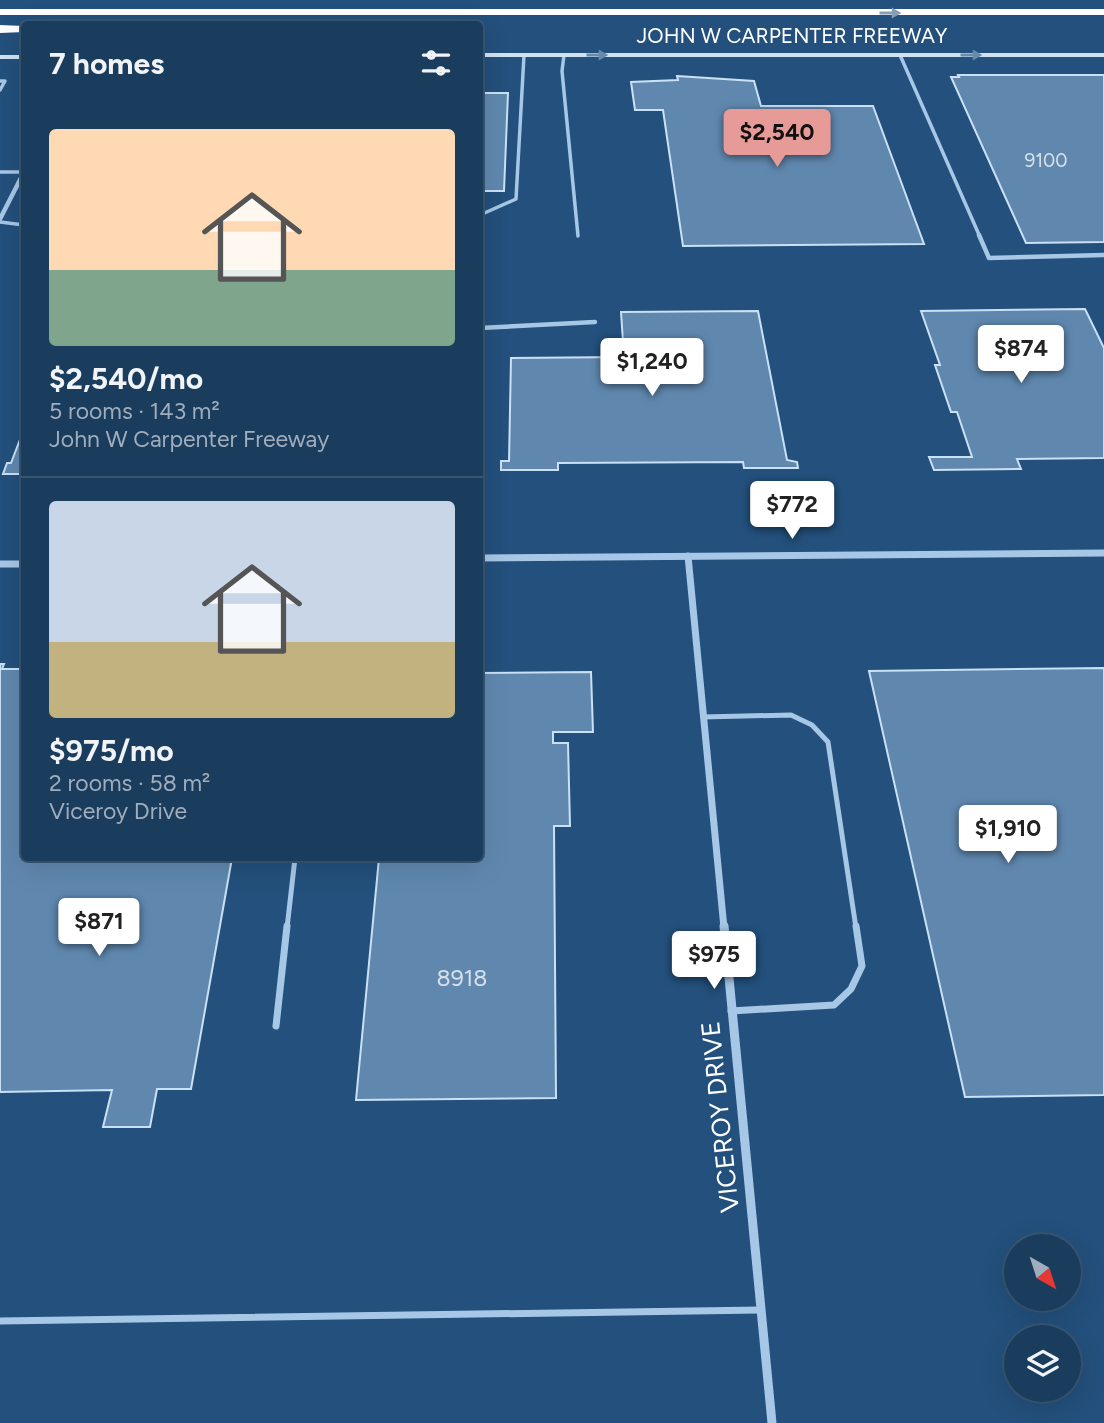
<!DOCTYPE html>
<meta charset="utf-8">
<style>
:root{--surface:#1a3c5d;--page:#234363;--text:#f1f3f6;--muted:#9fadbc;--line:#385672;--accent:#e69b98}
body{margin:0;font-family:Figtree,sans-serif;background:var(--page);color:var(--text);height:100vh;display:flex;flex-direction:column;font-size:26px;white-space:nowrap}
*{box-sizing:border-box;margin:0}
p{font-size:23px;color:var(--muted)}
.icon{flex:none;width:38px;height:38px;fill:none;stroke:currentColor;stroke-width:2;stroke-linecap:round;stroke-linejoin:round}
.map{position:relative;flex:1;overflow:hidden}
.sheet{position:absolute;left:21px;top:21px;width:462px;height:840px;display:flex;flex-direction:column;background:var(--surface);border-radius:7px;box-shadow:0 7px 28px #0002,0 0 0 2px var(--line)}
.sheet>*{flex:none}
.needle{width:46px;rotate:141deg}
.buttons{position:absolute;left:1004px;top:1234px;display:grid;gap:14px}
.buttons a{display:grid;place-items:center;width:77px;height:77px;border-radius:50%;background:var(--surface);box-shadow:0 7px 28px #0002,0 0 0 2px var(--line);font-size:35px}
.price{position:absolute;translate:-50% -60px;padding:0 16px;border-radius:7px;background:#fff;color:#222;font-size:23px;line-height:46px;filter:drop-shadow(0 2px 4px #0008)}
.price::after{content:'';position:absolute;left:50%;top:42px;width:21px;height:16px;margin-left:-10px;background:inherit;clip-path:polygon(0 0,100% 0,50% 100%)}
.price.current{background:var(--accent);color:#111}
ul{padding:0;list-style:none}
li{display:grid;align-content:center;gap:14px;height:371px;padding:0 28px}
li+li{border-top:2px solid var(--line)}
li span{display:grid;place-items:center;height:217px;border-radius:7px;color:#555}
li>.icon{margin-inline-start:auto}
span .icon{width:126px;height:126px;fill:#fffc;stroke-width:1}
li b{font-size:30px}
h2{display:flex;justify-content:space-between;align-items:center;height:84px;padding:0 28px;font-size:30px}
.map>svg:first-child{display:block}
.building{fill:#6088af;stroke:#cae0f4;stroke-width:2}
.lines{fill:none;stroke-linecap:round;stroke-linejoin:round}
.service-far3{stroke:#a7c7e6;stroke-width:3.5}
.service-far2{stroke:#a7c7e6;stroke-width:4.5}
.service-far1{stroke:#a7c7e6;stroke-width:5}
.service{stroke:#a7c7e6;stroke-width:7}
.minor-far2{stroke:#a7c7e6;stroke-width:4.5}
.minor-far1{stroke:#a7c7e6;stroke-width:7}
.minor{stroke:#a7c7e6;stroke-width:9}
.secondary{fill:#d0e3f5;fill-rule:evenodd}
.motorway{fill:#fff;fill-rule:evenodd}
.oneway{fill:#869fb7}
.oneway2{fill:#688bac}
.labels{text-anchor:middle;stroke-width:5;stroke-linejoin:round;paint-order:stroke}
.far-number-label{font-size:19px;fill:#d7e1eb}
.far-street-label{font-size:21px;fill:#fff;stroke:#23507c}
.number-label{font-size:23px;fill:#d7e1eb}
.street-label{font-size:26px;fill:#fff;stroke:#23507c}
</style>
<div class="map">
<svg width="1104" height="1423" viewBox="0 0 1104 1423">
<rect width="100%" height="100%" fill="#23507c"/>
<g class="building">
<path d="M 958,75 L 1104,75 L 1104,242 L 1026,243 L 951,77 L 959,77 Z"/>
<path d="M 677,76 L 754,81 L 761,106 L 873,106 L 924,244 L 683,246 L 663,110 L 635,110 L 631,82 L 678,80 Z"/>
<path d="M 480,93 L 508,93 L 504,191 L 480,191 Z"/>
<path d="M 1085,309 L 1104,348 L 1104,458 L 1017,459 L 1021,469 L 934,470 L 929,457 L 972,457 L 957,412 L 951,412 L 935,365 L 940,365 L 921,311 Z"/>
<path d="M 758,311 L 787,460 L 797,462 L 798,468 L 744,468 L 743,462 L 558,463 L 558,470 L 501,470 L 501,461 L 509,461 L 511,358 L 624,357 L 621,312 Z"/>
<path d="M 24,429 L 24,474 L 3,474 L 7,463 L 11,463 Z"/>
<path d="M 0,664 L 4,664 L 2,669 L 24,669 L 24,858 L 232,858 L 191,1089 L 157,1089 L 150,1127 L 103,1127 L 112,1090 L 0,1092 Z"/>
<path d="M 1104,668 L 1104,1095 L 965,1097 L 869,671 Z"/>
<path d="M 591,672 L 593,732 L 553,732 L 553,743 L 568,743 L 570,826 L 554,826 L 556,1098 L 356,1100 L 379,858 L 480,858 L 480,673 Z"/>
</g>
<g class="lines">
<g class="service-far3">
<path d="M 564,55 L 562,71 L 578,236"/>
<path d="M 900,55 L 980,237"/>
<path d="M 0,81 L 5,81 L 0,90"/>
<path d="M 0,172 L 24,172"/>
<path d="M 480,215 L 516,199 L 524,55"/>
<path d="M 0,222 L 24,225"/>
</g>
<g class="service-far2">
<path d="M 979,235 L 989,258 L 1104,255"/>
<path d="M 480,328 L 595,322"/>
</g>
<g class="service-far1">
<path d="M 703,717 L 791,715 L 812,725 L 828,742 L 856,928"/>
<path d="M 287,928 L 295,858"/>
</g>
<g class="service">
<path d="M 731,1011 L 834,1005 L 851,989 L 862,966 L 856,926"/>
<path d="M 276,1026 L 287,926"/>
<path d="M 0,1321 L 760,1310"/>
</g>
<path class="minor-far2" d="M 0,219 L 24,172"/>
<g class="minor-far1">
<path d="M 688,556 L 724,928"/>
<path d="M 480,558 L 1104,553"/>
<path d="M 0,564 L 24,564"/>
</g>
<path class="minor" d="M 724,926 L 772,1423"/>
<g class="secondary">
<rect x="480" y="53" width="624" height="4"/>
<rect x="0" y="55" width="24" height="4"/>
</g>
<g class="motorway">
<rect x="0" y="9" width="1104" height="6"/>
<path d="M 0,25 L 24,26 L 24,32 L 0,33 Z"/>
</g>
</g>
<defs><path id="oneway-solid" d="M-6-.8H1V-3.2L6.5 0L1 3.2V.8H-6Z" transform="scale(1.75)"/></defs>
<use class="oneway" href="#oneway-solid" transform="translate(890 13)"/>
<g class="oneway2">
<use href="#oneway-solid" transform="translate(597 55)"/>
<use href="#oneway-solid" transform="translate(971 55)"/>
</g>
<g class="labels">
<g class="far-number-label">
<text x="1046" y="167">9100</text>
</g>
<g class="far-street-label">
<text x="792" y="43">JOHN W CARPENTER FREEWAY</text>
</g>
<g class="number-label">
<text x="462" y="986">8918</text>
</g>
<g class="street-label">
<text transform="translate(720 1117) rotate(-96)" y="9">VICEROY DRIVE</text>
</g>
</g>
</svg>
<div class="buttons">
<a><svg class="needle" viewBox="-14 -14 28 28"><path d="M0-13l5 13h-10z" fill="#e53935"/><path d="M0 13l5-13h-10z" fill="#9fadbc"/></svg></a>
<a><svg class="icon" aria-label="layers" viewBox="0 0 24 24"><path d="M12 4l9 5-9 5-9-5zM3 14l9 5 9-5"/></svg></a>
</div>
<b class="price current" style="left:777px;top:169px">$2,540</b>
<b class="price" style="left:1021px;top:385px">$874</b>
<b class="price" style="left:652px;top:398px">$1,240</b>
<b class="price" style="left:792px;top:541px">$772</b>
<b class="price" style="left:1008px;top:865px">$1,910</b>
<b class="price" style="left:99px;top:958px">$871</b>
<b class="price" style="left:714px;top:991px">$975</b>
<section class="sheet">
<h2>7 homes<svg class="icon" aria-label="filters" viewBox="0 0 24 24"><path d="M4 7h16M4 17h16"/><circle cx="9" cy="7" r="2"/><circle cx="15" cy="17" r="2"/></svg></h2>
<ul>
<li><span style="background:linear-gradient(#ffd9b3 65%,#7fa58c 0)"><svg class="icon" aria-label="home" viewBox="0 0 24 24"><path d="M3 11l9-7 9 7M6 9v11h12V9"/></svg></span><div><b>$2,540/mo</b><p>5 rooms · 143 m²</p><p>John W Carpenter Freeway</p></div></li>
<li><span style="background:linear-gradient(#c9d6e8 65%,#c2b280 0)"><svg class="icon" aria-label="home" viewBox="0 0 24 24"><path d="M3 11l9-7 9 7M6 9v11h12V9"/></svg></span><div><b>$975/mo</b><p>2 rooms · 58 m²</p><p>Viceroy Drive</p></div></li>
</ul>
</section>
</div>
